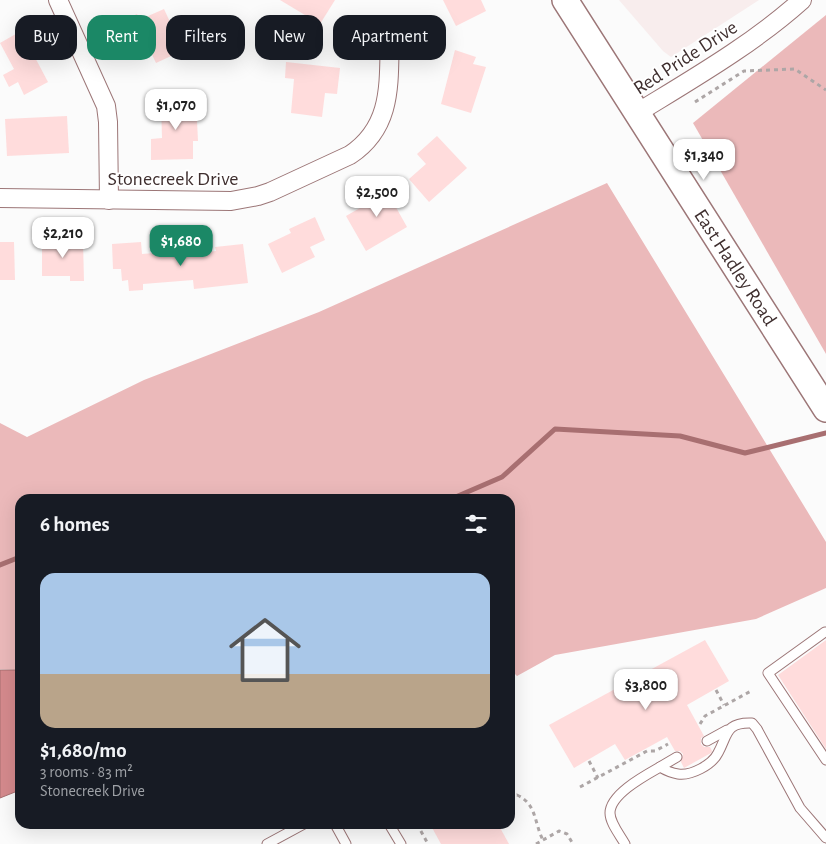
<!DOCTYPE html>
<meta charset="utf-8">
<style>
:root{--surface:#171b24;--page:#242831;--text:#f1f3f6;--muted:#9ea1a6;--accent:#1b8866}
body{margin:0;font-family:"Alegreya Sans",sans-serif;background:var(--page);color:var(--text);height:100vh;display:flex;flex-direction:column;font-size:19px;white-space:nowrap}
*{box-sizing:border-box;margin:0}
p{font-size:16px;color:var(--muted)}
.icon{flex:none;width:28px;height:28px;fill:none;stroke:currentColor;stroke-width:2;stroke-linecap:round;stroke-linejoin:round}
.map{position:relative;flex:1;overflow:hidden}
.panel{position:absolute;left:15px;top:494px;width:500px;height:335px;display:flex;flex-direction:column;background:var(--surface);border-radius:15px;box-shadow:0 5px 20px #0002}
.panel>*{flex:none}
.banner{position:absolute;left:15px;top:15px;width:500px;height:45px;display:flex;gap:10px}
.price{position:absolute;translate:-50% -42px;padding:0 11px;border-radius:10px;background:#fff;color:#222;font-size:16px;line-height:32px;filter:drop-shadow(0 1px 2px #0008)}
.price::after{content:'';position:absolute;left:50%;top:30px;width:15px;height:11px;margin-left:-8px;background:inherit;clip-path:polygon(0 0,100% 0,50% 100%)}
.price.on{background:var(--accent);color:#fff}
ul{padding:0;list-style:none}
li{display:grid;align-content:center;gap:10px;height:265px;padding:0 25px}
li span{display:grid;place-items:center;height:155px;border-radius:15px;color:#555}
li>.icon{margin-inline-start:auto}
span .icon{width:90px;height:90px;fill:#fffc;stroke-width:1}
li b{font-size:21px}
h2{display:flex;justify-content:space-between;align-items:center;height:60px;padding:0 25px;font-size:21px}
.tag{padding:0 18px;border-radius:15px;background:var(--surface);box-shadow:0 5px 20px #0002;font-size:18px;line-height:45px}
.tag.on{background:var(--accent);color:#fff}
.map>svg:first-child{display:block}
.built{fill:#f8eded}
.green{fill:#ebb9ba}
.water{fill:#d58a8d;stroke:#a86f71}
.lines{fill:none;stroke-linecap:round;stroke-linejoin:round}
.stream{stroke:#a86f71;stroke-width:5}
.building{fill:#ffdcdc}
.lane-casing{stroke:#9c7677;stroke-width:11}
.street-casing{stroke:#9c7677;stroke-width:20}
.secondary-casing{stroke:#9c7677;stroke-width:28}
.path{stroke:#ada6a6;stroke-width:3;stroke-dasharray:4 4;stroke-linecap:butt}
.lane{stroke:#fff;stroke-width:9}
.street{stroke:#fff;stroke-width:18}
.secondary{stroke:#fff;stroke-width:25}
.labels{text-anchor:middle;stroke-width:4;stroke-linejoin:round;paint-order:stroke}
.street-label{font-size:20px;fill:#3f2f2f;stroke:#fff}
</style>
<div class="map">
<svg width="826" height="844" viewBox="0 0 826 844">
<rect width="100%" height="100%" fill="#fbfbfb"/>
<path class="built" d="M 619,0 L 759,0 L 671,57 L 663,51 Z"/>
<g class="green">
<path d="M 826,15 L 826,354 L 693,123 Z"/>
<path d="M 607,183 L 826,542 L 826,588 L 756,619 L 555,655 L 517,676 L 510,669 L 510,499 L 20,499 L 20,670 L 0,669 L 0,423 L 27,437 L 144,380 L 319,312 Z"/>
</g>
<path class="water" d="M 0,670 L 20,670 L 20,790 L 0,798 Z"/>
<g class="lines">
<g class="stream">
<path d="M 451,499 L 502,477 L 555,429 L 680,436 L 745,453 L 826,433"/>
<path d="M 0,565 L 20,557"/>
</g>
</g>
<g class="building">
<path d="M 280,0 L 335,0 L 320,24 Z"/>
<path d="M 443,0 L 481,0 L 486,11 L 456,26 Z"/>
<path d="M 164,9 L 171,24 L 179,20 L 185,33 L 176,37 L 182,51 L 156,63 L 144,38 L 127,46 L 117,23 L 137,14 L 139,20 Z"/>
<path d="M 21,31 L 48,82 L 24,95 L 18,82 L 9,87 L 3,75 L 14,69 L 0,43 Z"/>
<path d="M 455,50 L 476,57 L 473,64 L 486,67 L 471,113 L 441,104 Z"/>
<path d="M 286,62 L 340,68 L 337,94 L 325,93 L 322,117 L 291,113 L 294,79 L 285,78 Z"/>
<path d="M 196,100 L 198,141 L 193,141 L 193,159 L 151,160 L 151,139 L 162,138 L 161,101 Z"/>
<path d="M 67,116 L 69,153 L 7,156 L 5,119 Z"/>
<path d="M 437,136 L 467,168 L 429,202 L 409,179 L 426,164 L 417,154 Z"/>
<path d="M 386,182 L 396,201 L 393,202 L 407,227 L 366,251 L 346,216 L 372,201 L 367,193 Z"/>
<path d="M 315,217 L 325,240 L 310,247 L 315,257 L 282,273 L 268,244 L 291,233 L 289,229 Z"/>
<path d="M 42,241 L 83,241 L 84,281 L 70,281 L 70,276 L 42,276 Z"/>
<path d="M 0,242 L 14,242 L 15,280 L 0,280 Z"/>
<path d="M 141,242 L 142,254 L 167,252 L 168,256 L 216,251 L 215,247 L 243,244 L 248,283 L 194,289 L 193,280 L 143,284 L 143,290 L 129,291 L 128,280 L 122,281 L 121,269 L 113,269 L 112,244 Z"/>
<path d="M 705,640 L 729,681 L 687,705 L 704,736 L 701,738 L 701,744 L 704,747 L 710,747 L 712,751 L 711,753 L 684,768 L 681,762 L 683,754 L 680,751 L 675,751 L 667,737 L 625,760 L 615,744 L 574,768 L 549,725 Z"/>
<path d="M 826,640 L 826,749 L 778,675 Z"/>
<path d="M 430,824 L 498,824 L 509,844 L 441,844 Z"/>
</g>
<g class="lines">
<g class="lane-casing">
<g id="lane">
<path d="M 825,632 L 768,673 L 826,760"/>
<path d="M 707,741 L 727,730"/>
<path d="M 660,767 L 677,757"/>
<path d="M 335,824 L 346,844"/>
<path d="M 389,824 L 401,844"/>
<path d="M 267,844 L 304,824"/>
<path d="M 625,844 C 620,835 610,823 610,813 C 610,794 646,775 660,767 C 665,770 672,773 678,774 C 691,776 712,765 718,753 C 728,735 725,722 752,723 L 757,729 L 800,808 L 826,838"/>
</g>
</g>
<g class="street-casing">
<g id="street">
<path d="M 58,0 L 106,106 L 108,122 L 109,200"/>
<path d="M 637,113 C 694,78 753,44 802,0"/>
<path d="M 0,198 L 231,201 L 258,196 L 270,192 L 350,155 C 395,125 388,79 390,31"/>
</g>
</g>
<g class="secondary-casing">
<path id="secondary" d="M 565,0 L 826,409"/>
</g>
<g class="path">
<path d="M 695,102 L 744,71 L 795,69 L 826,90"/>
<path d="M 716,690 L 724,705"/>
<path d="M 700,724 L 705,716 L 751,691"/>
<path d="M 510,736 L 514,734"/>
<path d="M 589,761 L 598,778"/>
<path d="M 580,787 L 647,751 L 655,751 L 668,744"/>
<path d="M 510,799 L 517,795 C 537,804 534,823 543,840"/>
<path d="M 417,824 L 428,844"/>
<path d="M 536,844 L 559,831 L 567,834 L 573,844"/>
</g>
<use href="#lane" class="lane"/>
<use href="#street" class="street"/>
<use href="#secondary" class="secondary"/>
</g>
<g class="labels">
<g class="street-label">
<text transform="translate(685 57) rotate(-33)" y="7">Red Pride Drive</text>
<text x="173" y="185">Stonecreek Drive</text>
<text transform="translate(736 267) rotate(57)" y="7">East Hadley Road</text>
</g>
</g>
</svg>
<b class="price" style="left:176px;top:131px">$1,070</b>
<b class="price" style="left:704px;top:181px">$1,340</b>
<b class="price" style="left:377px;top:218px">$2,500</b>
<b class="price" style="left:63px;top:259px">$2,210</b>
<b class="price on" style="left:181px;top:267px">$1,680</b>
<b class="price" style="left:646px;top:711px">$3,800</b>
<div class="banner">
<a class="tag">Buy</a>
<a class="tag on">Rent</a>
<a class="tag">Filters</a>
<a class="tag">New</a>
<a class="tag">Apartment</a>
</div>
<section class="panel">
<h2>6 homes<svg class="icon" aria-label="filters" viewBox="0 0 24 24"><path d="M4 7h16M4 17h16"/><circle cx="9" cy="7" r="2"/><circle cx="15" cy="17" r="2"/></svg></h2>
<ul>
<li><span style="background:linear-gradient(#a9c7e8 65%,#b9a48a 0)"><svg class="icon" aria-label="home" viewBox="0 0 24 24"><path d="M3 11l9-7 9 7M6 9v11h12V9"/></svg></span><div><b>$1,680/mo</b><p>3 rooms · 83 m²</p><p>Stonecreek Drive</p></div></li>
</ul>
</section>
</div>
